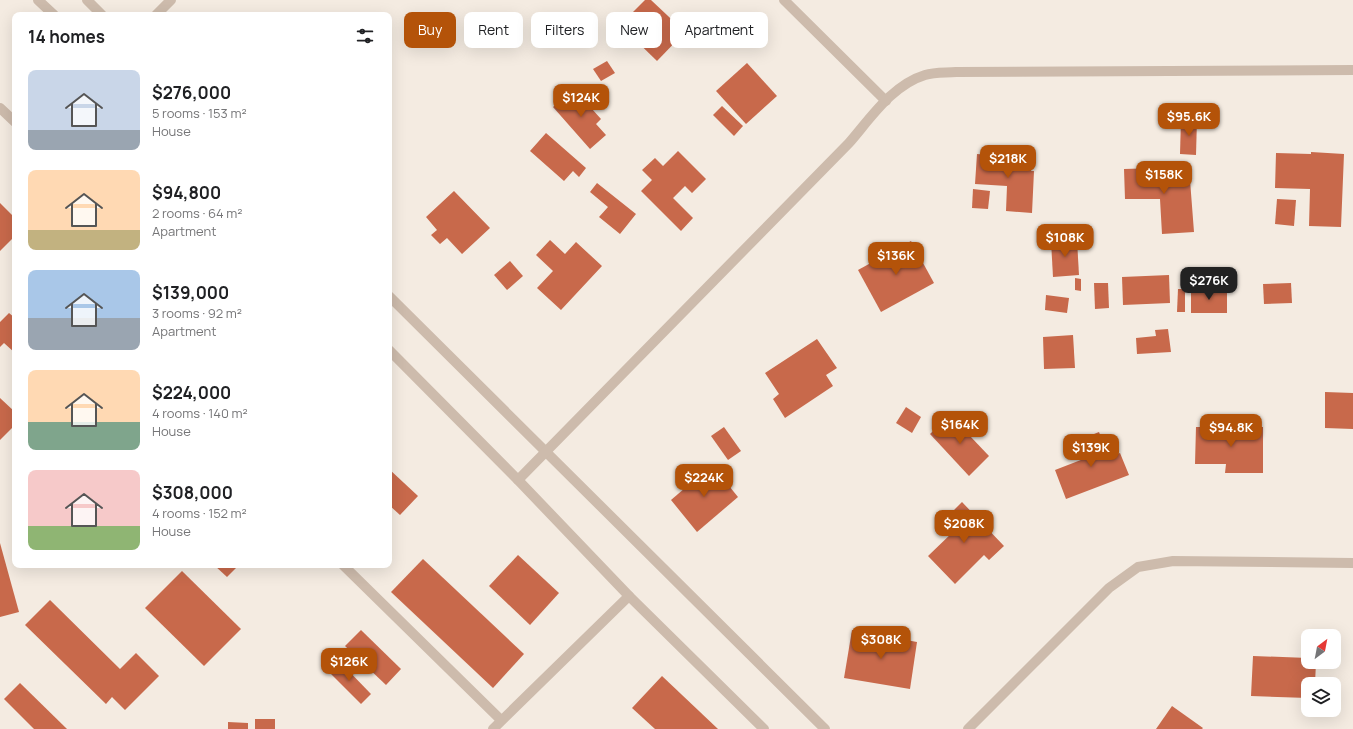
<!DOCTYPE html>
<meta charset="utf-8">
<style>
:root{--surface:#fff;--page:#f6f6f6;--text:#202124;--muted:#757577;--accent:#b45309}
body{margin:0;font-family:Manrope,sans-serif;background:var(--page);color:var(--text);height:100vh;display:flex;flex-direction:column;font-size:15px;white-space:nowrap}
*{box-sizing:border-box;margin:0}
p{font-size:13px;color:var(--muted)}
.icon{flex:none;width:22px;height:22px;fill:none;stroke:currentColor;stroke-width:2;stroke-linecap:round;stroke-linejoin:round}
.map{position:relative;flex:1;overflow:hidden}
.panel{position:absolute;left:12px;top:12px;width:380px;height:556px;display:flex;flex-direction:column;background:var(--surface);border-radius:8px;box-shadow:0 4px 16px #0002}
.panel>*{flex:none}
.hud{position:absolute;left:404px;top:12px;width:380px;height:36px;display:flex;gap:8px}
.needle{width:26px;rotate:32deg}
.buttons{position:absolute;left:1301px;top:629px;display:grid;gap:8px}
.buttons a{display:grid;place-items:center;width:40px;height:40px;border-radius:8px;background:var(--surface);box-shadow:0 4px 16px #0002;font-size:20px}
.price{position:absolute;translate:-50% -34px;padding:0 9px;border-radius:8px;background:var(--accent);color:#fff;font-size:13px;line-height:26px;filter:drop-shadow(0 1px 2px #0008)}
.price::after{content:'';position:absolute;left:50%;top:24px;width:12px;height:9px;margin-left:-6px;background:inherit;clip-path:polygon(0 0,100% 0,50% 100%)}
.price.active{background:#222;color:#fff}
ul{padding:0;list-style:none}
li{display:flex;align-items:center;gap:12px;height:100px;padding:0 16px}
li span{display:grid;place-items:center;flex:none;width:112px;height:80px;border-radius:8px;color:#555}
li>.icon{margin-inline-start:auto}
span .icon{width:48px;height:48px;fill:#fffc;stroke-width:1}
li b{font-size:17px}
h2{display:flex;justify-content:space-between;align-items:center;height:48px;padding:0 16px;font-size:17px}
.chip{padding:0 14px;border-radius:8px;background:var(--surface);box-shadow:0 4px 16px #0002;font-size:14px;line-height:36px}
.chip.active{background:var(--accent);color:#fff}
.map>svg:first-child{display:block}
.building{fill:#c8694b}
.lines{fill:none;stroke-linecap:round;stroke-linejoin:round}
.service{stroke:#cdbbac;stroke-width:10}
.minor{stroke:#cdbbac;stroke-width:10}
</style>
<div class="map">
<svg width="1353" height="729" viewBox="0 0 1353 729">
<rect width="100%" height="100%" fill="#f4ebe1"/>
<g class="building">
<path d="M 645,0 L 651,0 L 685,32 L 657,61 L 620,25 Z"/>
<path d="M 607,61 L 615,73 L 601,81 L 593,69 Z"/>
<path d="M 747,63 L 777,96 L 746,124 L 716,91 Z"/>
<path d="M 574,89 L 601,119 L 596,124 L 606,135 L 590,149 L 553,107 Z"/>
<path d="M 722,106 L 743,126 L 734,136 L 713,115 Z"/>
<path d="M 1181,119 L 1197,119 L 1196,155 L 1180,154 Z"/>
<path d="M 546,133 L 586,168 L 579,177 L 573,171 L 564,181 L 530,151 Z"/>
<path d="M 678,151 L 706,179 L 692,193 L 685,186 L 673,198 L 693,218 L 681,231 L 641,191 L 652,180 L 642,170 L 655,158 L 663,166 Z"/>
<path d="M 1311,152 L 1344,154 L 1341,227 L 1309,226 L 1310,189 L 1275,188 L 1276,153 L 1311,154 Z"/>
<path d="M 977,154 L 1031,158 L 1031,171 L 1034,171 L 1032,213 L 1006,211 L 1007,186 L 975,184 Z"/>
<path d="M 1189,167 L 1194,232 L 1162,234 L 1160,199 L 1125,199 L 1124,169 Z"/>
<path d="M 597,183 L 636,214 L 620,234 L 599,217 L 608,207 L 590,192 Z"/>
<path d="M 973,189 L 990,191 L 988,209 L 972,208 Z"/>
<path d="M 454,191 L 490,228 L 462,254 L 447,238 L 440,244 L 431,235 L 437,230 L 426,217 Z"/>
<path d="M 1277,199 L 1296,200 L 1294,226 L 1275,224 Z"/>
<path d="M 0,203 L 15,218 L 15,236 L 0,251 Z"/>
<path d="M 550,240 L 565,254 L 576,242 L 602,266 L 561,310 L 537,288 L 553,271 L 536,255 Z"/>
<path d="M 1077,240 L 1079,275 L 1053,277 L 1051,241 Z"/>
<path d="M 911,241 L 934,283 L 881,312 L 858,270 Z"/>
<path d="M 510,261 L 523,276 L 507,290 L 494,275 Z"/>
<path d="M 1169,275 L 1170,303 L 1123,305 L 1122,277 Z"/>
<path d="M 1075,278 L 1081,279 L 1081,291 L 1075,290 Z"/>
<path d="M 1094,283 L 1108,283 L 1109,308 L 1095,309 Z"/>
<path d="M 1291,283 L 1292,303 L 1264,304 L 1263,284 Z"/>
<path d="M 1178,289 L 1185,289 L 1185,312 L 1177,312 Z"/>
<path d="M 1191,289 L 1227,290 L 1227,313 L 1191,313 Z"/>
<path d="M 1046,295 L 1069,298 L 1067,313 L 1045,310 Z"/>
<path d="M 9,313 L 15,318 L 15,353 L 4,343 L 0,347 L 0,322 Z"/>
<path d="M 1168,329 L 1171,352 L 1137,354 L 1136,338 L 1156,336 L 1155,330 Z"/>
<path d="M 1073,335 L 1075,368 L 1044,369 L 1043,337 Z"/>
<path d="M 817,339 L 837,368 L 826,375 L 833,386 L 785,418 L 773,399 L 779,394 L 765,373 Z"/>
<path d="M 1325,392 L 1353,393 L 1353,429 L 1325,428 Z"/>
<path d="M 0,398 L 15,412 L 15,425 L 0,440 Z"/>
<path d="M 906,407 L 921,417 L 912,433 L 896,423 Z"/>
<path d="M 950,415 L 989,456 L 969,476 L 930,434 Z"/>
<path d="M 724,427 L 741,451 L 728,460 L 711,436 Z"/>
<path d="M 1196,427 L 1263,427 L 1263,473 L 1225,473 L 1226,464 L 1195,464 Z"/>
<path d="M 1099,432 L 1109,457 L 1120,453 L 1129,475 L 1066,499 L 1055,470 L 1086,458 L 1079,440 Z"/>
<path d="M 712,465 L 738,497 L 697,532 L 671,500 Z"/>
<path d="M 389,469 L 418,496 L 400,515 L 389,505 Z"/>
<path d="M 962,502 L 1004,546 L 989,560 L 984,555 L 955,584 L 928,556 L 954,531 L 943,521 Z"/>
<path d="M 0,543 L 19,612 L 0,617 Z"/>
<path d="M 518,555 L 559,593 L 530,625 L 489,586 Z"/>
<path d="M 423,559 L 524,654 L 493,688 L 391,592 Z"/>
<path d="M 214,565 L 239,565 L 227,577 Z"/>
<path d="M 182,571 L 241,629 L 204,666 L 145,608 Z"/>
<path d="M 50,600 L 120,669 L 136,653 L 159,676 L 125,710 L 112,697 L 106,704 L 25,625 Z"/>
<path d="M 361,630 L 401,669 L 386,685 L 345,646 Z"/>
<path d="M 852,630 L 917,642 L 910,689 L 844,678 Z"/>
<path d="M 1253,656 L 1308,658 L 1308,662 L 1316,662 L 1315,684 L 1308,684 L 1308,698 L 1251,696 Z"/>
<path d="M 338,660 L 371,694 L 361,704 L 328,671 Z"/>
<path d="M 662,676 L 718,729 L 655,729 L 632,708 Z"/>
<path d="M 20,683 L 67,729 L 34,729 L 4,699 Z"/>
<path d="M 1172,706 L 1203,728 L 1202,729 L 1156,729 Z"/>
<rect x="255" y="719" width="20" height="10"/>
<path d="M 228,722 L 248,723 L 248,729 L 228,729 Z"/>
</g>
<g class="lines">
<g class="service">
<path d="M 0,108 L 15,122"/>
<path d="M 343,565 L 501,720"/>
<path d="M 493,729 L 629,596"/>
</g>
<g class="minor">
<path d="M 38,0 L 54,15"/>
<path d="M 87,0 L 102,15"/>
<path d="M 784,0 L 886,101"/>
<path d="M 156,15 L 171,0"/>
<path d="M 389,296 L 825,729"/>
<path d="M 389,350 L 518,480 L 629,596 L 764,729"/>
<path d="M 518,480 L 849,143 C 870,119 892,85 925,75 C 935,72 946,73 956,72 L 1353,70"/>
<path d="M 968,729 L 1109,588 L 1138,567 L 1173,561 L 1353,563"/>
</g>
</g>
</svg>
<div class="buttons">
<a><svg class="needle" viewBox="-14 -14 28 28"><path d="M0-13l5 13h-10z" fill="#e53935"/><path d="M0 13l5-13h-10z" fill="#757577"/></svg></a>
<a><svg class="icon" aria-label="layers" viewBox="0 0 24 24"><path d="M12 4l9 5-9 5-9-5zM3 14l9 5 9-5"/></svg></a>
</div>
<b class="price" style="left:581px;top:118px">$124K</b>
<b class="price" style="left:1189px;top:137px">$95.6K</b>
<b class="price" style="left:1008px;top:179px">$218K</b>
<b class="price" style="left:1164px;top:195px">$158K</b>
<b class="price" style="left:1065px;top:258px">$108K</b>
<b class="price" style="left:896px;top:276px">$136K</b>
<b class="price active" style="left:1209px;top:301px">$276K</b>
<b class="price" style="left:960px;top:445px">$164K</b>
<b class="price" style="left:1231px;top:448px">$94.8K</b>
<b class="price" style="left:1091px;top:468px">$139K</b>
<b class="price" style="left:704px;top:498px">$224K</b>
<b class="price" style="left:964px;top:544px">$208K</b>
<b class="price" style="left:881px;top:660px">$308K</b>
<b class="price" style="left:349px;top:682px">$126K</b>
<div class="hud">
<a class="chip active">Buy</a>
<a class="chip">Rent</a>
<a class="chip">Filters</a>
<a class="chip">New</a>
<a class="chip">Apartment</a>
</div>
<section class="panel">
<h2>14 homes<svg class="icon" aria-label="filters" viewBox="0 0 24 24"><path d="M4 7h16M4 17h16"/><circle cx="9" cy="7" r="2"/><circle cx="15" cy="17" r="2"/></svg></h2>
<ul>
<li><span style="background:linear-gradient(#c9d6e8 75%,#9aa5b1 0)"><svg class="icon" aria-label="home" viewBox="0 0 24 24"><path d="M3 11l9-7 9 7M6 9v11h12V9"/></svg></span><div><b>$276,000</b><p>5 rooms · 153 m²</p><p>House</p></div></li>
<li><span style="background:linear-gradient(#ffd9b3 75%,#c2b280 0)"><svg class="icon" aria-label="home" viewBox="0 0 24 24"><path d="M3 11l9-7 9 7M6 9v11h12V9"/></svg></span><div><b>$94,800</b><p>2 rooms · 64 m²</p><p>Apartment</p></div></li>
<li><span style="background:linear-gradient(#a9c7e8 60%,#9aa5b1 0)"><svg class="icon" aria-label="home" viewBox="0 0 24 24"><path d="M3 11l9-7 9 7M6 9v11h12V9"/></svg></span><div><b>$139,000</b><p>3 rooms · 92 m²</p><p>Apartment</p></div></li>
<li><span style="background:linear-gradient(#ffd9b3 65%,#7fa58c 0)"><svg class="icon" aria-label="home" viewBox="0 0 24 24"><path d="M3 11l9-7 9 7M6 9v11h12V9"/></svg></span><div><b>$224,000</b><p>4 rooms · 140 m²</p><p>House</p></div></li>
<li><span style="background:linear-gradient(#f6c9c9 70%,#8fb573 0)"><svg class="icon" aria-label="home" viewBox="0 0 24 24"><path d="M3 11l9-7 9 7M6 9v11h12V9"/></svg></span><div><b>$308,000</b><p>4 rooms · 152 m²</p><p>House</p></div></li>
</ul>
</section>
</div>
